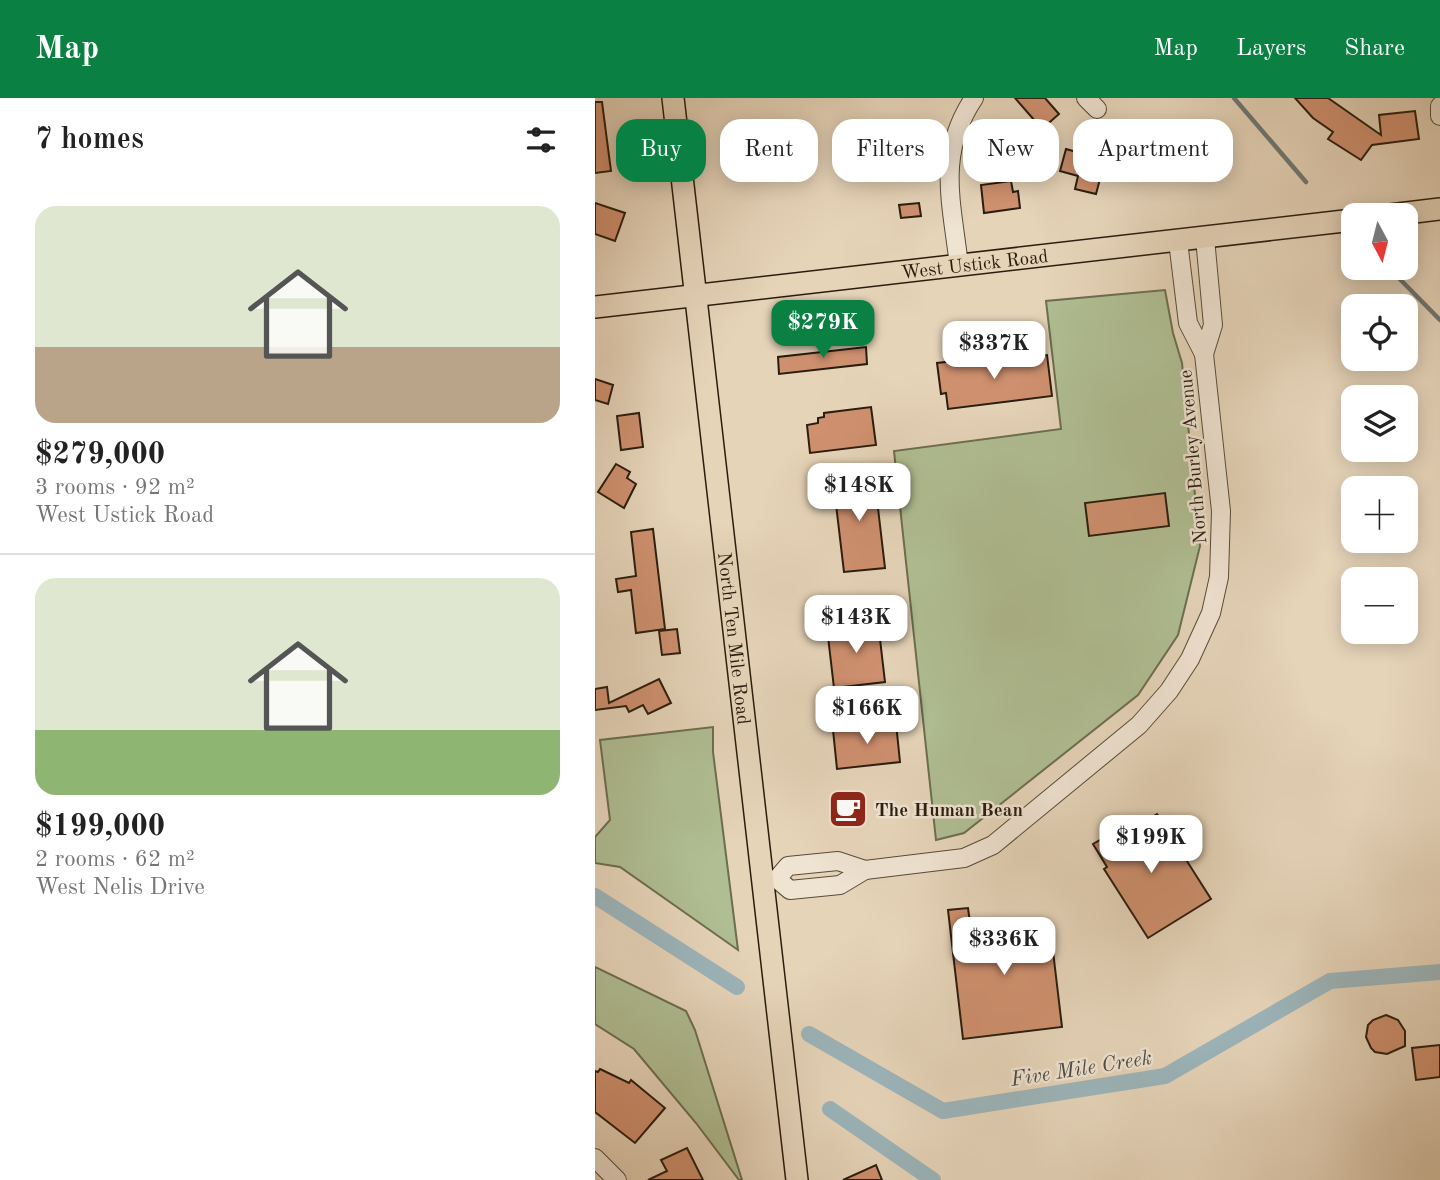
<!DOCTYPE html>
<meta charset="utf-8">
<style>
:root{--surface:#fff;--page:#f6f6f6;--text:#222;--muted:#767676;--line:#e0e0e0;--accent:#0b8043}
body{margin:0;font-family:"Old Standard TT",serif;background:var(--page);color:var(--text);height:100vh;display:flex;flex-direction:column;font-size:26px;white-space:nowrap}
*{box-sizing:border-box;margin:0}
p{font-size:23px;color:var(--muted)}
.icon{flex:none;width:38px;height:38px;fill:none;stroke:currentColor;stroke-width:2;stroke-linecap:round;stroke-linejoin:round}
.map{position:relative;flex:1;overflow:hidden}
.panel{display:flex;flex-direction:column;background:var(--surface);width:595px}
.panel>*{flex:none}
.hud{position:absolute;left:21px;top:21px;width:665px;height:63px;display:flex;gap:14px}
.needle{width:46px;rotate:173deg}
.controls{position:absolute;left:746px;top:105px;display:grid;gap:14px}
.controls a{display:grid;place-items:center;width:77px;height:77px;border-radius:14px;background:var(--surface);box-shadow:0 4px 18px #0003;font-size:35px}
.price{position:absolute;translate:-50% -60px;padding:0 16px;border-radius:14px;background:#fff;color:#222;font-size:23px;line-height:46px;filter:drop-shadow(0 2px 4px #0008)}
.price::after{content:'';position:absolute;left:50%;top:42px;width:21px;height:16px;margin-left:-10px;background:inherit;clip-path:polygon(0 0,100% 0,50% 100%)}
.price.current{background:var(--accent);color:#fff}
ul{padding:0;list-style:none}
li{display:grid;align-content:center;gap:14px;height:371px;padding:0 35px}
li+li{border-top:2px solid var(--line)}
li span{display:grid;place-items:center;height:217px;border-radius:21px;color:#555}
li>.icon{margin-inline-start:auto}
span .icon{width:126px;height:126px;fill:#fffc;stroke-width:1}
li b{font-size:30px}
h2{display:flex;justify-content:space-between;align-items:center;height:84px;padding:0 35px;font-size:30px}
.pill{padding:0 24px;border-radius:21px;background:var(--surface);box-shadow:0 4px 18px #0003;font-size:24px;line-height:63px}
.pill.current{background:var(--accent);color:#fff}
header{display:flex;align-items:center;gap:42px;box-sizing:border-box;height:98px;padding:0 35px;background:var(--accent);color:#fff}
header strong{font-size:33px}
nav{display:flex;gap:38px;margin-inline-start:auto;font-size:24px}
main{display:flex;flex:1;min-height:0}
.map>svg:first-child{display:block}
.green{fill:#b0be93;stroke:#6c6e50;stroke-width:2}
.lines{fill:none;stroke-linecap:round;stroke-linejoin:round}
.stream{stroke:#6e7876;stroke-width:4.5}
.canal{stroke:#9cb5bb;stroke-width:16}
.building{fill:#cf906f;stroke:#291d0e;stroke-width:2}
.minor-casing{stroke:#584b39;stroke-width:20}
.major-casing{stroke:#291d0e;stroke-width:24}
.minor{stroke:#efe3d2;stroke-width:18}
.major{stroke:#e6d4b9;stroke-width:21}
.labels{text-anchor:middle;stroke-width:5;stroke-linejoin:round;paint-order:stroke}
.street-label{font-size:19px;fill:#291d0e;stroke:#efe3d2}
.poi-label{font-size:19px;font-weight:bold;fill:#291d0e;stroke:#efe3d2;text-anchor:start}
.water-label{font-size:21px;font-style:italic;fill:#4c4b42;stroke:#efe3d2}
</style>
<header>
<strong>Map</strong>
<nav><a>Map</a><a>Layers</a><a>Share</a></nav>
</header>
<main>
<section class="panel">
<h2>7 homes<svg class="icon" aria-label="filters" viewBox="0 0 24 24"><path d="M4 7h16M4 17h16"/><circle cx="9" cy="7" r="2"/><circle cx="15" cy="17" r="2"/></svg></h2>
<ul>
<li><span style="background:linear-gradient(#dfe7d0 65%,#b9a48a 0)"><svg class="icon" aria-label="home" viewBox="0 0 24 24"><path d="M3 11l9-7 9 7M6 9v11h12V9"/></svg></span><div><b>$279,000</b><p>3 rooms · 92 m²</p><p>West Ustick Road</p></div></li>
<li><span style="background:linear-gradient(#dfe7d0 70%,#8fb573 0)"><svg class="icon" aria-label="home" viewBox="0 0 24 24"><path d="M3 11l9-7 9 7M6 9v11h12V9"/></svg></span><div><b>$199,000</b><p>2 rooms · 62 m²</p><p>West Nelis Drive</p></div></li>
</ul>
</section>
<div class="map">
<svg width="845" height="1082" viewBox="0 0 845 1082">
<rect width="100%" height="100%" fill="#e6d4b9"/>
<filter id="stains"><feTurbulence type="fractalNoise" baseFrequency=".00286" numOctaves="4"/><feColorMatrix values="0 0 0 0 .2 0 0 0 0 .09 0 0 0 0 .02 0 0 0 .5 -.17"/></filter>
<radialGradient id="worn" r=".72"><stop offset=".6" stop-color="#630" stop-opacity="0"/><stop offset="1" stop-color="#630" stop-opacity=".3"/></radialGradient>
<g class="green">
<path d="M 570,192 L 578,235 L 587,265 L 605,448 L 583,537 L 543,597 L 369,735 L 341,742 L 299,353 L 466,331 L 451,203 Z"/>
<path d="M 118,629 L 118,654 L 143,852 L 25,769 L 0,765 L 0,739 L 15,722 L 5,642 Z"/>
<path d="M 0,869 L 91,913 L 100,932 L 147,1082 L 144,1082 L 101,1025 L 39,951 L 0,926 Z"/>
</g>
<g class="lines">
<g class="stream">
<path d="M 639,0 L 711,84"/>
<path d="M 794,170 L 845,222"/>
</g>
<g class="canal">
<path d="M 0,798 L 142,889"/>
<path d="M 214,936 L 348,1013 L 570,978 L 735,883 L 845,874"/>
<path d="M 235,1011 L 338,1082"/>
</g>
</g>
<g class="building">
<path d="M 420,0 L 450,0 L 464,16 L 447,31 Z"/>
<path d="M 700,0 L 733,0 L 786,37 L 784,17 L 820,13 L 824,41 L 777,47 L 766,62 L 733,41 L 738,34 L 718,20 Z"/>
<path d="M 0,4 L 7,4 L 16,73 L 0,75 Z"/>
<path d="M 398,23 L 426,32 L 413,70 L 385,60 Z"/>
<path d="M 611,23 L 623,44 L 560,82 L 557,76 L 542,83 L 536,70 L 528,74 L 520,58 L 540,48 L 543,53 L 559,45 L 563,53 Z"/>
<path d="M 311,29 L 328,30 L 327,55 L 319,55 L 318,67 L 294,66 L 295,36 L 311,37 Z"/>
<path d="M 471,51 L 510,62 L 501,96 L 480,91 L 483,78 L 465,73 Z"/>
<path d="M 416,83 L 418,94 L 423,93 L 425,110 L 389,115 L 386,87 Z"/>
<path d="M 0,105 L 30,115 L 20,143 L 0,136 Z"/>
<path d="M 324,105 L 326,118 L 306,120 L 304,107 Z"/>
<path d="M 271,249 L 272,266 L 184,276 L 183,259 Z"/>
<path d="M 452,257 L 457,298 L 353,311 L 351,295 L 346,296 L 342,265 L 369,262 L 370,267 Z"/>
<path d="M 0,281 L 18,287 L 13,306 L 0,302 Z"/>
<path d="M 276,309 L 281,347 L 215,355 L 212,327 L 223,325 L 223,320 L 229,319 L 229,315 Z"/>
<path d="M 44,315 L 48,349 L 26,352 L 22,318 Z"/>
<path d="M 21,366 L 35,374 L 32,380 L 41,386 L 29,410 L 3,394 Z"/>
<path d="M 279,376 L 290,470 L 249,474 L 238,381 Z"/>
<path d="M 570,395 L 574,428 L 494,438 L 490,405 Z"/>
<path d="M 58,431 L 70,531 L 41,535 L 36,492 L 23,494 L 21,481 L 41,478 L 36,434 Z"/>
<path d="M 283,524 L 290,584 L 239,590 L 232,530 Z"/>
<path d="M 82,531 L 85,555 L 67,557 L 64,533 Z"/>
<path d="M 64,581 L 76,605 L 53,616 L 48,607 L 34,614 L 31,608 L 0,612 L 0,591 L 12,589 L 14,605 Z"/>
<path d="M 301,625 L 305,664 L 242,671 L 238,632 Z"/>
<path d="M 258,696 L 261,723 L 248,725 L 244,698 Z"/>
<path d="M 562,716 L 616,801 L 553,840 L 509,771 L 512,769 L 498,746 L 532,726 L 536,732 Z"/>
<path d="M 373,810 L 376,832 L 449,823 L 455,828 L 467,929 L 368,941 L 353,812 Z"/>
<path d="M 791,917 L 803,922 L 810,933 L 810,948 L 792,956 L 780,954 L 776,950 L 771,939 L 773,927 L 778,922 Z"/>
<path d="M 845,947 L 845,979 L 821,982 L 817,950 Z"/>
<path d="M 5,971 L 34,985 L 36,982 L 70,1010 L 40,1045 L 0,1014 L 0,973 L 3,974 Z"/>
<path d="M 92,1050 L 108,1082 L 53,1082 L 72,1073 L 66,1062 Z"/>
<path d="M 281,1067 L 287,1082 L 248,1082 Z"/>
</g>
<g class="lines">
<g class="minor-casing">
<g id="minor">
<path d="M 491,0 L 502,11"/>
<path d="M 845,8 L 845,18"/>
<path d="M 583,143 L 593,225 L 609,256 L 618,227 L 610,140"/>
<path d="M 364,168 C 357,104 341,57 379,0"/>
<path d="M 243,763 L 270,772 L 245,787 L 195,792 L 182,781 L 193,768 Z"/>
<path d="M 270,772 L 369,760 L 398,747 L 544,627 L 574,593 L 595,561 L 616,515 L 624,479 L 626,413 L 609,256"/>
<path d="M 0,1060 L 22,1082"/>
</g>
</g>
<g class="major-casing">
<g id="major">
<path id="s1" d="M 78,0 L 202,1082"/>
<path d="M 795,117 L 845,111"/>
<path id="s2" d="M 0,209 L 758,122"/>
</g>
</g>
<use href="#minor" class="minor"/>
<use href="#major" class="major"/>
</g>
<defs>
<g id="cafe-square" transform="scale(2.0125)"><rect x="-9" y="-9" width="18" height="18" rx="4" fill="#8f2418" stroke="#efe3d2"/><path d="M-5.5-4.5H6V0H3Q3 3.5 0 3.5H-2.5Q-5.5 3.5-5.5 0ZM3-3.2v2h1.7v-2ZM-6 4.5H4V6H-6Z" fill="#fff"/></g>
</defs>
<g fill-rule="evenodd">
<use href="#cafe-square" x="253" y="711"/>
</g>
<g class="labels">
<g class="street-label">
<text dy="7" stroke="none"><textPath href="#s2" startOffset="382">West Ustick Road</textPath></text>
<text transform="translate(597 359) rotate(-95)" y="7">North Burley Avenue</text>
<text dy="7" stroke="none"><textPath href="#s1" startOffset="544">North Ten Mile Road</textPath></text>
</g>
<g class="poi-label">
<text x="280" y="718">The Human Bean</text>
</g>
<g class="water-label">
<text transform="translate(486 970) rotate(-9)" y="7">Five Mile Creek</text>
</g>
</g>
<rect width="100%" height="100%" filter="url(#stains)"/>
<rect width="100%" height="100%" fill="url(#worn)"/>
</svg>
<div class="controls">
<a><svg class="needle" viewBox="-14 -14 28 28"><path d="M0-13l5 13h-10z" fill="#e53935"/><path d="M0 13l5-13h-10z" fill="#767676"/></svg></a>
<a><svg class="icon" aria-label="locate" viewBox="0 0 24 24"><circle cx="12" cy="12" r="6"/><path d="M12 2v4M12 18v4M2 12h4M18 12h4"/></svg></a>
<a><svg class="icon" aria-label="layers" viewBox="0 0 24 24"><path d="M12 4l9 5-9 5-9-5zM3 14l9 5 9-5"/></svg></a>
<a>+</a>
<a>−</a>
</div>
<b class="price current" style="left:228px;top:262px">$279K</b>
<b class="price" style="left:399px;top:283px">$337K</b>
<b class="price" style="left:264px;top:425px">$148K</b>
<b class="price" style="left:261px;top:557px">$143K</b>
<b class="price" style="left:272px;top:648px">$166K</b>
<b class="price" style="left:556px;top:777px">$199K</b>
<b class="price" style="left:409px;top:879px">$336K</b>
<div class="hud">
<a class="pill current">Buy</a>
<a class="pill">Rent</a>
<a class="pill">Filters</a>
<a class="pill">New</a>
<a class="pill">Apartment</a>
</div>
</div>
</main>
